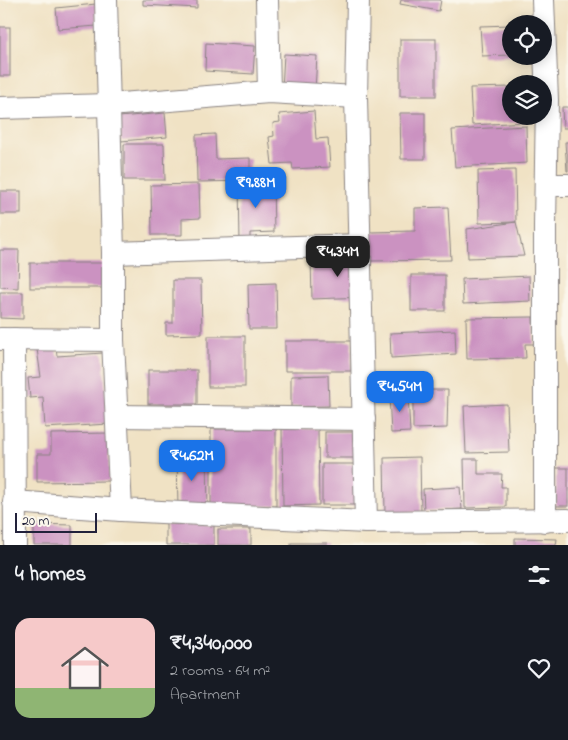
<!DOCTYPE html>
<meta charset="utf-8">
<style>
:root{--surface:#171b24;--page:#20242c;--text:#f1f3f6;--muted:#9ea1a6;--accent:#1a73e8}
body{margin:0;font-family:"Indie Flower",sans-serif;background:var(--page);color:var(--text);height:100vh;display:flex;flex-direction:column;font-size:19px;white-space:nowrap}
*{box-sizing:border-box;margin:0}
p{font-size:16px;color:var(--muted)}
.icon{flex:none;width:28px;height:28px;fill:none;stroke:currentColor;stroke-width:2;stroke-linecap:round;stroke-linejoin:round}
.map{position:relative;height:545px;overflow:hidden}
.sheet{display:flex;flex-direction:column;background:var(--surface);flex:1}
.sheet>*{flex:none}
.buttons{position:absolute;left:502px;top:15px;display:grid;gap:10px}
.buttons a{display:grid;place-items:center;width:50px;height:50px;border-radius:50%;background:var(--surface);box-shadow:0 2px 12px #0003;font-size:25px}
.scale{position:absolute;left:15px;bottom:12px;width:82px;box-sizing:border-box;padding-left:5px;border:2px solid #22223b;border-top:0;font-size:14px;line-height:18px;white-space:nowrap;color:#22223b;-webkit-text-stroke:4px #fbf7ec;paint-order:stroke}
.price{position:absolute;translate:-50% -42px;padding:0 11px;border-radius:10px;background:var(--accent);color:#fff;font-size:16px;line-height:32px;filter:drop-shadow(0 1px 2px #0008)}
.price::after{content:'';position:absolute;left:50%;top:30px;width:15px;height:11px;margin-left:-8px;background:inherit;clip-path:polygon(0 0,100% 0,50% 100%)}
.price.selected{background:#222;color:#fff}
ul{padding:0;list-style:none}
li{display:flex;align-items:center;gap:15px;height:125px;padding:0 15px}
li span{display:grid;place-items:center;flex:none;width:140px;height:100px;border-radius:15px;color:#555}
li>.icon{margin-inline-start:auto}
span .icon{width:60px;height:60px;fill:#fffc;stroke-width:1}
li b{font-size:21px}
h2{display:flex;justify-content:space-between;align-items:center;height:60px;padding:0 15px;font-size:21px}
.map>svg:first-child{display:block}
.building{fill:#cb92c1}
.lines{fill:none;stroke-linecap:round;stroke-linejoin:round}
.minor-casing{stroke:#898280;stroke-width:24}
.minor{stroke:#fff;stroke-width:22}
</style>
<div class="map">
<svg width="568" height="545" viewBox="0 0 568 545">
<rect width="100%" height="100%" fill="#fbf7ec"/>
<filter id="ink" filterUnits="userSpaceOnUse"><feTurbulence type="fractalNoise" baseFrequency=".02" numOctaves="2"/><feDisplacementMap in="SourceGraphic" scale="10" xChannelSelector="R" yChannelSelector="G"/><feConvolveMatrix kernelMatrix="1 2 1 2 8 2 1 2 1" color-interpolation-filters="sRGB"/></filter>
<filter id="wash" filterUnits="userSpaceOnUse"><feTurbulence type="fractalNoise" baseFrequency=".0096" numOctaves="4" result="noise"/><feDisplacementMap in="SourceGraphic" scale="20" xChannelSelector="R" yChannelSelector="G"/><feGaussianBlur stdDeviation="1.12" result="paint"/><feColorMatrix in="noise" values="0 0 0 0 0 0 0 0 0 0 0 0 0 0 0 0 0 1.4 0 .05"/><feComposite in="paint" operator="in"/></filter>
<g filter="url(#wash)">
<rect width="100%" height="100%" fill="#f0e2c4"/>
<g id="blocks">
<g class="building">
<path d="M 143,0 L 197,0 L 197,8 L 143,5 Z"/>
<path d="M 401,0 L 441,0 L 439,11 L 400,4 Z"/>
<path d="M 96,4 L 97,26 L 58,29 L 56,8 Z"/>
<path d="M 511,25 L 511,55 L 482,56 L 480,26 Z"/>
<rect x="0" y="27" width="10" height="49"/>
<rect x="400" y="39" width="36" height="57"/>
<path d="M 206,43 L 255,46 L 253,74 L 205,71 Z"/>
<path d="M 284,54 L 317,56 L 315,91 L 282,89 Z"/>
<path d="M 511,87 L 511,116 L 526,116 L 526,122 L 472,125 L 470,88 Z"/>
<path d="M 562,107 L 568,107 L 568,128 L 563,128 Z"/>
<path d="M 314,111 L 316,139 L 328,138 L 330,167 L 293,169 L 292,163 L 272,164 L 269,137 L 274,136 L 273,123 L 280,122 L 279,114 Z"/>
<path d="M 165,113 L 167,137 L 121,141 L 119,117 Z"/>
<path d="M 400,113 L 425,113 L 425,159 L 401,159 Z"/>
<path d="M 526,126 L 527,163 L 455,167 L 452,130 Z"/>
<path d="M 215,134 L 216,159 L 250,158 L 250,181 L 197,182 L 196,135 Z"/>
<path d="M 565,142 L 568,142 L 568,171 L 567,171 Z"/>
<path d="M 124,144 L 164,144 L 165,180 L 124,180 Z"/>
<path d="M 515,170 L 516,222 L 524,256 L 468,258 L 467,229 L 516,222 L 479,223 L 478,171 Z"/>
<path d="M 273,182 L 274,232 L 250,233 L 250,243 L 240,243 L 239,183 Z"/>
<path d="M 199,184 L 200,218 L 182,219 L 182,235 L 152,235 L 151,185 Z"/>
<rect x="0" y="191" width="21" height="23"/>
<path d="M 448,207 L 451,260 L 370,261 L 370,232 L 415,231 L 415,208 Z"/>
<path d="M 0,250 L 19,250 L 18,288 L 0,287 Z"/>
<path d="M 364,258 L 365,297 L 312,299 L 311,259 Z"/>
<rect x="30" y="263" width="77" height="25"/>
<rect x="411" y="275" width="34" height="36"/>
<path d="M 529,276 L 530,301 L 463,304 L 462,279 Z"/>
<path d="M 173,280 L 201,280 L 202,334 L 166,335 L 166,323 L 173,323 Z"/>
<path d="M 276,283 L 277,329 L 249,329 L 248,284 Z"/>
<path d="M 0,292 L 23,292 L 23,319 L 0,318 Z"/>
<path d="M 533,317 L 534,344 L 525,344 L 526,358 L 467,359 L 466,318 Z"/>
<path d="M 455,330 L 456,354 L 391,358 L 390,333 Z"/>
<rect x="208" y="336" width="37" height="51"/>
<path d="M 285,341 L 352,341 L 351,371 L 285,371 Z"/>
<path d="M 56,348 L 57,356 L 103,353 L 108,424 L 45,428 L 43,397 L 30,398 L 28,378 L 41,377 L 37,349 Z"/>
<rect x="148" y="370" width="49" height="34"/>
<path d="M 328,375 L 329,406 L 291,407 L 291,376 Z"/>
<path d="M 413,390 L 448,390 L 447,428 L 413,429 Z"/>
<path d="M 408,394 L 410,432 L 391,433 L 389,395 Z"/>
<path d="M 507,404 L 509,452 L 466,453 L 464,406 Z"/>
<rect x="211" y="429" width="65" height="77"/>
<path d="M 282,429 L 318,429 L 319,505 L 283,506 Z"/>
<rect x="325" y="432" width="40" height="26"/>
<path d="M 109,433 L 109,481 L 37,482 L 37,454 L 51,454 L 51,434 Z"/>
<path d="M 177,453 L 207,453 L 208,510 L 178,510 Z"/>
<path d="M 420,457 L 421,512 L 385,513 L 384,458 Z"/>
<path d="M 464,459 L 478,459 L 478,474 L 502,474 L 501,487 L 506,487 L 506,507 L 465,508 Z"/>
<rect x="322" y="464" width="34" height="41"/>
<rect x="556" y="468" width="12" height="38"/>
<path d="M 460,487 L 462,509 L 424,511 L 423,489 Z"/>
<path d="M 34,524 L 72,525 L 72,545 L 34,545 Z"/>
<path d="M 166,524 L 214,525 L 214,545 L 166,545 Z"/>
<rect x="218" y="529" width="33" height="16"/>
<path d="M 515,538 L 557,539 L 556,545 L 515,545 Z"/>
<rect x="291" y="543" width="36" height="2"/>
</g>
</g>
</g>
<g filter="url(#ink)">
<use href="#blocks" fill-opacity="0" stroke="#898280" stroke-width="1"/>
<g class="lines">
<g class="minor-casing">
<g id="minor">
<path d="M 106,0 L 113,253 L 113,340"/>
<path d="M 267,0 L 269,92"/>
<path d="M 358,0 L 356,97 L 366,522"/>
<path d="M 543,0 L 547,100 L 545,226 L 545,521"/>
<path d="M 0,108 L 109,105 L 269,92 L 356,97"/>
<path d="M 546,185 L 568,185"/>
<path d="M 113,253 L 360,245"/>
<path d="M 0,339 L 113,340 L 121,510 L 366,522 L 568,520"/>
<path d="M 14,339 L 15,545"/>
<path d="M 117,416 L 364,419"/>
<path d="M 14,502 L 121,510"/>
</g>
</g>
<use href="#minor" class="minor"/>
</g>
</g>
</svg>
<div class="buttons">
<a><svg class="icon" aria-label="locate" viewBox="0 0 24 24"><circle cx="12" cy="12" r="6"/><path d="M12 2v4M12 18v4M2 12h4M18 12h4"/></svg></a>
<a><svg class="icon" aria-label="layers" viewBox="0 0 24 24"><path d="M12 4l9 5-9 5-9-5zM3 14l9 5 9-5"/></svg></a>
</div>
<div class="scale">20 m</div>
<b class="price" style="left:256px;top:209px">₹9.88M</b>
<b class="price selected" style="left:338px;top:278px">₹4.34M</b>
<b class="price" style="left:400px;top:413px">₹4.54M</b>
<b class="price" style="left:192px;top:482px">₹4.62M</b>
</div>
<section class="sheet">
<h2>4 homes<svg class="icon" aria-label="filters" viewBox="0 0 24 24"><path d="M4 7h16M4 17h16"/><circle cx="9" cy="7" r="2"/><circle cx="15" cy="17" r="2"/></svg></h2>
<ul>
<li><span style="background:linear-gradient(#f6c9c9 70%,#8fb573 0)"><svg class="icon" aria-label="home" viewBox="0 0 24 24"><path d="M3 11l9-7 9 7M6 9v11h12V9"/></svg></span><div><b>₹4,340,000</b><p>2 rooms · 64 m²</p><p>Apartment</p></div><svg class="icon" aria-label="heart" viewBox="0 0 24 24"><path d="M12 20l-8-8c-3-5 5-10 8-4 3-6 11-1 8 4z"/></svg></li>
</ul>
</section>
